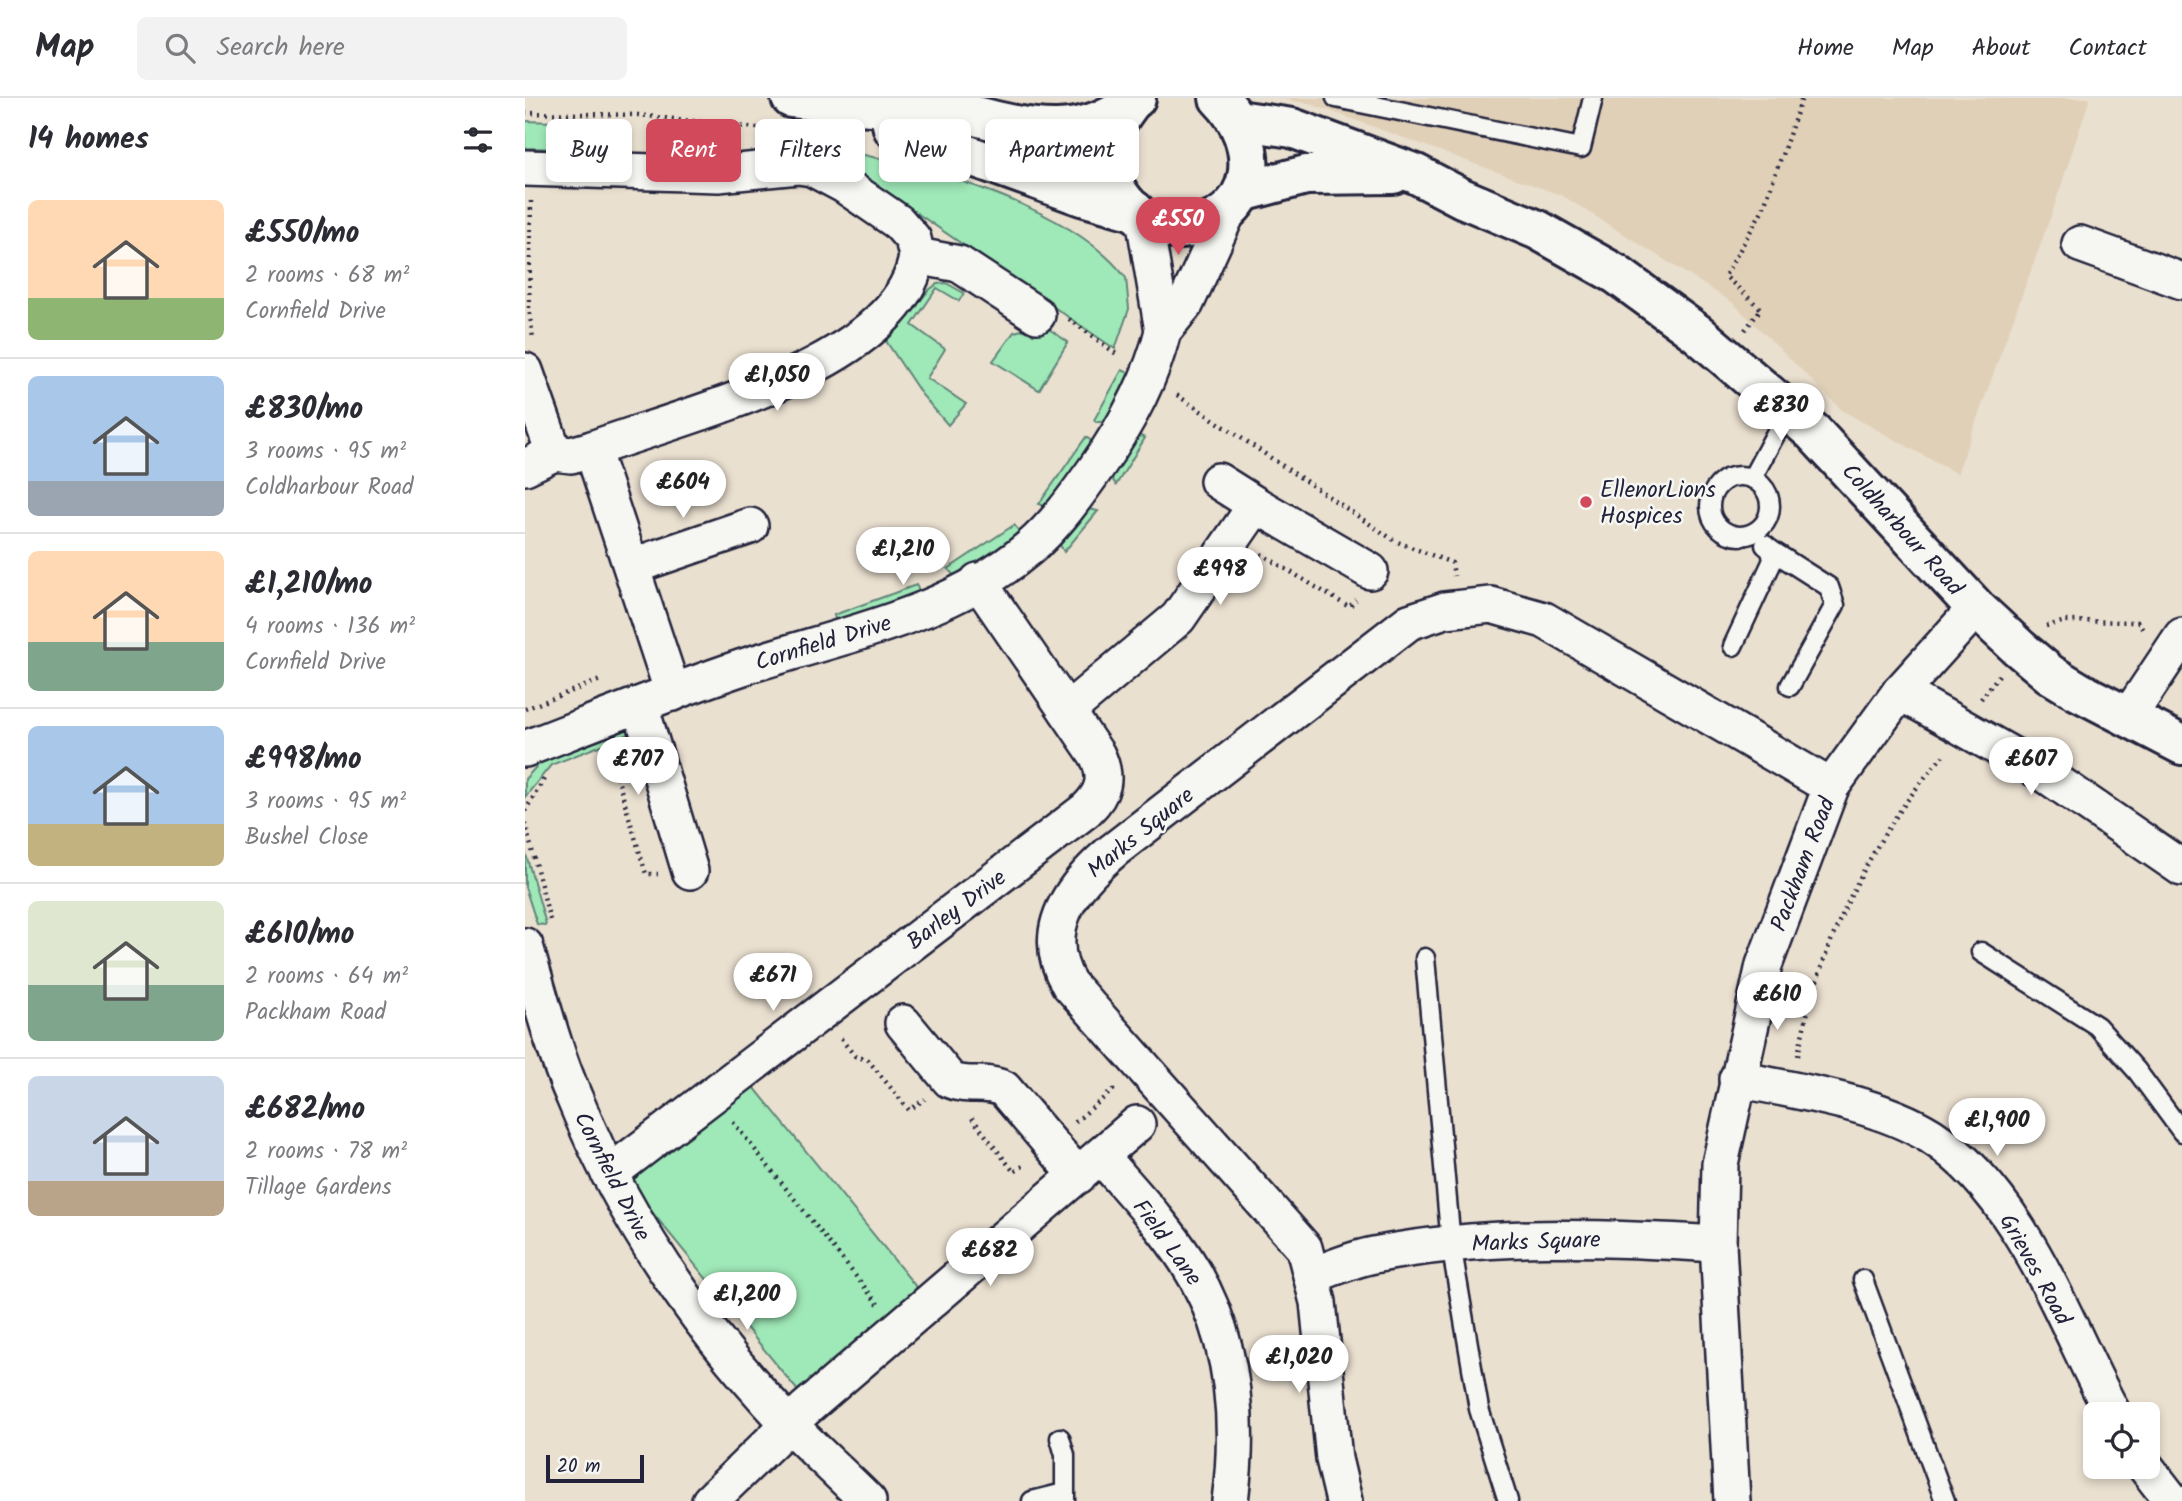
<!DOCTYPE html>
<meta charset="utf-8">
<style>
:root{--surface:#fff;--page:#f2f2f3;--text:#2b2b33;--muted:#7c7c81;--line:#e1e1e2;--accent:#d1495b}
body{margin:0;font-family:Kalam,sans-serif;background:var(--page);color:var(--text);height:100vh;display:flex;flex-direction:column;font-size:26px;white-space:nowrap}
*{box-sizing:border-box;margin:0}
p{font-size:23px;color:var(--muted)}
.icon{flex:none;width:38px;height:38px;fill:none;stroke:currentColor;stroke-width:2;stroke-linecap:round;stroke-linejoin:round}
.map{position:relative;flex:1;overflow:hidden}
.sheet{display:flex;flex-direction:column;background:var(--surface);width:525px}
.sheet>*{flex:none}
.top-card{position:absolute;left:21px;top:21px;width:665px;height:63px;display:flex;gap:14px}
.fabs{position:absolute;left:1558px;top:1304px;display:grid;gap:14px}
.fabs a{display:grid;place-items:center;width:77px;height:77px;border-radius:10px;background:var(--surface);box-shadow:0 4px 10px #0003;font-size:35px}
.scale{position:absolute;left:21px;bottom:18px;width:98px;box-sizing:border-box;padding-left:7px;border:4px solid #22223b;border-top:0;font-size:19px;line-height:24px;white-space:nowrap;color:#22223b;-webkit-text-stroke:5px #f6f6f2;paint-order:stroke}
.price{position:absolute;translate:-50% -60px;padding:0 16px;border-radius:24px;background:#fff;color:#222;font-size:23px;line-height:46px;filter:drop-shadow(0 2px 4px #0008)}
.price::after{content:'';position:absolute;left:50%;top:42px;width:21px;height:16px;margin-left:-10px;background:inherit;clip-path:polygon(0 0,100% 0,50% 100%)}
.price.active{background:var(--accent);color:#fff}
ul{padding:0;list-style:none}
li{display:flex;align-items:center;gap:21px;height:175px;padding:0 28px}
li+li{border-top:2px solid var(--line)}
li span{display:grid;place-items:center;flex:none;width:196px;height:140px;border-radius:10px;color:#555}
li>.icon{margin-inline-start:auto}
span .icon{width:84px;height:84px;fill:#fffc;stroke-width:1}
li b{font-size:30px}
h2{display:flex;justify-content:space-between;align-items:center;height:84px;padding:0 28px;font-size:30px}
.tag{padding:0 24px;border-radius:10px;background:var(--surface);box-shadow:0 4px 10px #0003;font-size:24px;line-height:63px}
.tag.active{background:var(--accent);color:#fff}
header{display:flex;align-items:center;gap:42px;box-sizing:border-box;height:98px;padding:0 35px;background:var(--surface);border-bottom:2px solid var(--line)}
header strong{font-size:33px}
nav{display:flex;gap:38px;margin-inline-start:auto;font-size:24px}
.search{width:490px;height:63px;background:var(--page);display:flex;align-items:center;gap:18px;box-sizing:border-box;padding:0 24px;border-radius:10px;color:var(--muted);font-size:26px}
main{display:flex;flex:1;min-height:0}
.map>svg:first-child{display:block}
.built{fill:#e1d0b8}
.green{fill:#9fe8b7;stroke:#608579;stroke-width:2}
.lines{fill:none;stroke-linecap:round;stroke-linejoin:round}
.lane-casing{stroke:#22223b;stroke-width:23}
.street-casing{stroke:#22223b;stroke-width:40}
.secondary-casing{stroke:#22223b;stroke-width:44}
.path{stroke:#22223b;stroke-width:4.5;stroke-dasharray:2 5;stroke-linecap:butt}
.lane{stroke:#f6f6f2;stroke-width:18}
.street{stroke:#f6f6f2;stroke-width:35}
.secondary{stroke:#f6f6f2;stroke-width:38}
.poi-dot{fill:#d1495b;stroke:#f6f6f2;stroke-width:2.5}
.labels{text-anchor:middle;stroke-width:5;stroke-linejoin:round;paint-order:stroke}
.poi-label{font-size:23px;fill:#22223b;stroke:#f6f6f2;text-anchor:start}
.street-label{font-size:23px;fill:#22223b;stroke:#f6f6f2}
</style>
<header>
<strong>Map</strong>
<div class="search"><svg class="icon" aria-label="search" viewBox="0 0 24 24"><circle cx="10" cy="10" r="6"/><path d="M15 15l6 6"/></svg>Search here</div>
<nav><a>Home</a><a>Map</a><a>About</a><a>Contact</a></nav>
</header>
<main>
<section class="sheet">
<h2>14 homes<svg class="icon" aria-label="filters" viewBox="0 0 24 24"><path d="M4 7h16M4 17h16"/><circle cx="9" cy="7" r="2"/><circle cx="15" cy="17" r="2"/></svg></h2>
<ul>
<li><span style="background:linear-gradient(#ffd9b3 70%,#8fb573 0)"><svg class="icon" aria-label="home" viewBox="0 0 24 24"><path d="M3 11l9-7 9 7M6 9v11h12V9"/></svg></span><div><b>£550/mo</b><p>2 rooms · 68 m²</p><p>Cornfield Drive</p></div></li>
<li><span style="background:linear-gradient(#a9c7e8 75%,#9aa5b1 0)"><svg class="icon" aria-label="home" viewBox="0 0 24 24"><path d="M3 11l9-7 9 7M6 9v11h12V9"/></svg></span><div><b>£830/mo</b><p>3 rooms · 95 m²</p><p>Coldharbour Road</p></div></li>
<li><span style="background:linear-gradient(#ffd9b3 65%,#7fa58c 0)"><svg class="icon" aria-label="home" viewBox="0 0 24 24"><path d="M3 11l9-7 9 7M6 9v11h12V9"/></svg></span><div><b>£1,210/mo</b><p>4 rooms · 136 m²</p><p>Cornfield Drive</p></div></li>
<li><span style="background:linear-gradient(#a9c7e8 70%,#c2b280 0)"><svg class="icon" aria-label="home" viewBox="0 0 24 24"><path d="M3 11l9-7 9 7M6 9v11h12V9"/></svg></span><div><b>£998/mo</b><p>3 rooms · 95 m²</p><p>Bushel Close</p></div></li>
<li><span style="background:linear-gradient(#dfe7d0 60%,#7fa58c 0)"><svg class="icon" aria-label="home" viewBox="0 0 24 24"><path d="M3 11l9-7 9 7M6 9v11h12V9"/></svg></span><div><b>£610/mo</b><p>2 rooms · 64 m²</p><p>Packham Road</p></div></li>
<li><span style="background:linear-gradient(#c9d6e8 75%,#b9a48a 0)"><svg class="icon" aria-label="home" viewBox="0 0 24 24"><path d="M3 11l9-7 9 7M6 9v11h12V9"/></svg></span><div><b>£682/mo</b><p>2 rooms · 78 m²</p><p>Tillage Gardens</p></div></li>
</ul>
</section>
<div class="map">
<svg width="1657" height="1403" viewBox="0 0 1657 1403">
<rect width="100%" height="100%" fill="#eae0d0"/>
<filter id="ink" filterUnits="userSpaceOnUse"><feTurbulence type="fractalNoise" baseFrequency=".0143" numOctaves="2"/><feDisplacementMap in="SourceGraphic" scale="14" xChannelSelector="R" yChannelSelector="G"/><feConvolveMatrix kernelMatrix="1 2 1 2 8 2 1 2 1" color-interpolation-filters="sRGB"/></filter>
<g filter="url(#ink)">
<path class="built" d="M 752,0 L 1565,0 L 1528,112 L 1432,376 L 1318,313 L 1208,205 L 1038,98 L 786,6 Z"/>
<g class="green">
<path d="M 0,23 L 85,26 L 78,52 L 0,50 Z"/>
<path d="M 317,52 C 404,71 546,107 601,180 L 604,211 L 590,251 L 332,74 L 312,57 Z"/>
<path d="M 421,185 L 439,195 L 434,203 L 412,190 L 387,227 L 420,251 L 402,280 L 441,306 L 423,327 L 397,297 L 361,243 L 404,192 L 412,186 Z"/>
<path d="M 518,227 L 543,244 L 514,292 L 468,263 L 489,234 Z"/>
<path d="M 597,272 L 604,275 L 580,324 L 571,324 L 569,322 Z"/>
<path d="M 611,336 L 620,340 L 591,387 L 586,379 Z"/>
<path d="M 561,339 L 568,344 L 523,409 L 514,406 Z"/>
<path d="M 564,411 L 573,413 L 539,454 L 534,445 Z"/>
<path d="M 489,427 L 496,435 L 430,479 L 423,471 Z"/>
<path d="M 391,487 L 396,496 L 311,527 L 309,517 Z"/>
<path d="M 102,626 L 107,635 L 26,667 L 0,699 L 0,681 L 21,658 Z"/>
<path d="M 0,753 L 21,826 L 20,827 L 12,826 L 0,789 Z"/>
<path d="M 216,973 L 405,1206 L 282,1304 L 87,1065 Z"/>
</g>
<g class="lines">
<g class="lane-casing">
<g id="lane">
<path d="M 811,0 L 1056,50 L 1068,0"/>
<path d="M 298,74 L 311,4"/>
<circle cx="1215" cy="408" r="30"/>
<path d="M 1227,380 L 1250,337 L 1267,315"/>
<path d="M 1246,452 L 1304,489 L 1310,507 L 1265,588"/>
<path d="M 1208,548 L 1248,462 L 1246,452 L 1240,447"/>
<path d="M 1456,854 L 1572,928 L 1612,973 L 1657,1034"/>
<path d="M 900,860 L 926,1146 L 954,1311 L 983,1403"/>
<path d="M 1338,1182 L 1420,1403"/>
<path d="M 535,1340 L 540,1357 L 540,1403"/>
<path d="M 507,1403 L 539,1395"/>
</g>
</g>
<g class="street-casing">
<g id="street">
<path d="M 0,70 L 193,76 L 273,68 L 287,70 L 319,87 L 373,124 L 388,141 L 392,158 L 434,166 L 512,217"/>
<path d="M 1555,146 L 1657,183"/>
<path d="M 638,233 L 661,205 L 705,109"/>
<path d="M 0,273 L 29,355"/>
<path d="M 67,351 L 148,595"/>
<path d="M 29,355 L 46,357 L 67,351 C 156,318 376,267 392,158"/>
<path d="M 0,369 L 29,355"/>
<path d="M 693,383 L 731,407"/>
<path d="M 108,468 L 225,428"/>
<path d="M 1375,594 L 1520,676 L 1657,770"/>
<path d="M 115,607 L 165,773"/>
<path d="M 542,613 L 653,520 L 731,407 L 845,473"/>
<path d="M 1603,619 L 1657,538"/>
<path d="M 0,651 C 72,623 144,594 218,569 C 312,538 425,518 504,450 C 531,427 551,398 571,370 C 600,329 626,282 638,233 L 619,120"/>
<path d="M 0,848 C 15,898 28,951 49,999 C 99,1121 173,1230 263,1325 C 289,1352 317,1377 343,1403"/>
<path d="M 378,925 L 425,982 C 442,990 461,982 479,991 L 553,1078"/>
<path d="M 1212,981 C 1272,993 1354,1005 1406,1038 C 1498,1098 1538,1223 1588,1316"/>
<path d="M 577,1059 C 605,1092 637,1125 661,1162 C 708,1234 716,1320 705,1403"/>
<path d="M 84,1076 L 561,712 C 579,695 583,680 572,657 L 453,483"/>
<path d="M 788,1177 C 808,1170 828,1161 849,1157 C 962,1135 1078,1139 1193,1146"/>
<path d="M 1620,1368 L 1647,1403"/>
<path d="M 185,1403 L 280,1311 L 612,1026"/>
<path d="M 819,1403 L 809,1361 L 793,1204 L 779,1150 L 544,886 C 512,832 548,786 589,752 L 884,524 L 920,512 L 966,507 L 1019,522 L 1306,689"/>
<path d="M 1207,1403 L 1193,1146 L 1195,1066 L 1239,867 L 1306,689 L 1375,594 L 1451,510"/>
</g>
</g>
<g class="secondary-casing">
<g id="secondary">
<path d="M 266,0 C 298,3 331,8 363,9 C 375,9 388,5 400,7 C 474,19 544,58 611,0"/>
<path d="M 606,4 C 595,19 585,32 583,51 C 577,92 620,138 663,130 C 735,118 739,45 694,0"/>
<path d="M 363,9 L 368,30 L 557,98 L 610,113"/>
<path d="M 713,22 L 767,30 L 891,76 L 937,100 L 1013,132 L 1091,176 L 1172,235 L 1288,334 L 1451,510 L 1494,550 L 1525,576 L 1553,593 L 1657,647"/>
<path d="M 717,94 L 781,77 L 868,76"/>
</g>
</g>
<g class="path">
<path d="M 0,15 L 113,17 L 250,32"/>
<path d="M 6,103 L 4,210 L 8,240"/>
<path d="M 544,221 L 594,258"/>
<path d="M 1220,232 L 1236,211 L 1200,178 L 1238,111 L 1277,0"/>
<path d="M 652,297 L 870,443 L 927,465 L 929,478"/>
<path d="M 736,456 L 824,509 L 831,502"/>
<path d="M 1521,528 L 1541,523 L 1613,524 L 1619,532"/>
<path d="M 1456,601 L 1474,577"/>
<path d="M 0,611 L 78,581"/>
<path d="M 84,652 L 121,776 L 133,776"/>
<path d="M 0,713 L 19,681"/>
<path d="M 0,725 L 26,826"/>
<path d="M 316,941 L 330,958 L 343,962 L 384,1012 L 400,1001"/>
<path d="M 1273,958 C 1293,850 1345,740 1418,658"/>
<path d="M 447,1020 L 489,1074 L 501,1066"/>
<path d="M 208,1024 L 353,1206"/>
<path d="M 550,1024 L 588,992 L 588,989"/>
</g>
<use href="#lane" class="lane"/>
<use href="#street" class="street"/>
<use href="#secondary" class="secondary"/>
</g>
</g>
<circle class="poi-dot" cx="1061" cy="404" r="7"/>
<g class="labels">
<g class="poi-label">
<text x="1075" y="399">EllenorLions<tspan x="1075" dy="26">Hospices</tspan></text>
</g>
<g class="street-label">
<text transform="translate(1378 431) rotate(48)" y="8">Coldharbour Road</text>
<text transform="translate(298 544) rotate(-17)" y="8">Cornfield Drive</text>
<text transform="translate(615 734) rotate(-39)" y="8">Marks Square</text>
<text transform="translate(1277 766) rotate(-69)" y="8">Packham Road</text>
<text transform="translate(431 811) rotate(-37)" y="8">Barley Drive</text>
<text transform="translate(88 1078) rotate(63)" y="8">Cornfield Drive</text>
<text transform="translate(1011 1143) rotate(-2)" y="8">Marks Square</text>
<text transform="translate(643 1144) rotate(54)" y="8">Field Lane</text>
<text transform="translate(1511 1171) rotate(61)" y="8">Grieves Road</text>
</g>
</g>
</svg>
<div class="fabs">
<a><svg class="icon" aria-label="locate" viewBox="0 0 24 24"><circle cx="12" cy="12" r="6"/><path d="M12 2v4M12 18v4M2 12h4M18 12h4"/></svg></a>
</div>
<div class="scale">20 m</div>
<b class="price active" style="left:653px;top:159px">£550</b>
<b class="price" style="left:252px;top:315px">£1,050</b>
<b class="price" style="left:1256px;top:345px">£830</b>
<b class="price" style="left:158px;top:422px">£604</b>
<b class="price" style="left:378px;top:489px">£1,210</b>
<b class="price" style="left:695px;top:509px">£998</b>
<b class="price" style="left:113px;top:699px">£707</b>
<b class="price" style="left:1506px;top:699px">£607</b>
<b class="price" style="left:248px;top:915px">£671</b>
<b class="price" style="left:1252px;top:934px">£610</b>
<b class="price" style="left:1472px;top:1060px">£1,900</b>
<b class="price" style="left:465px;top:1190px">£682</b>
<b class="price" style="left:222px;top:1234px">£1,200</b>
<b class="price" style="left:774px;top:1297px">£1,020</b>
<div class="top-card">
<a class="tag">Buy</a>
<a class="tag active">Rent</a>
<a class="tag">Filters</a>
<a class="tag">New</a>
<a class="tag">Apartment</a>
</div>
</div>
</main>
